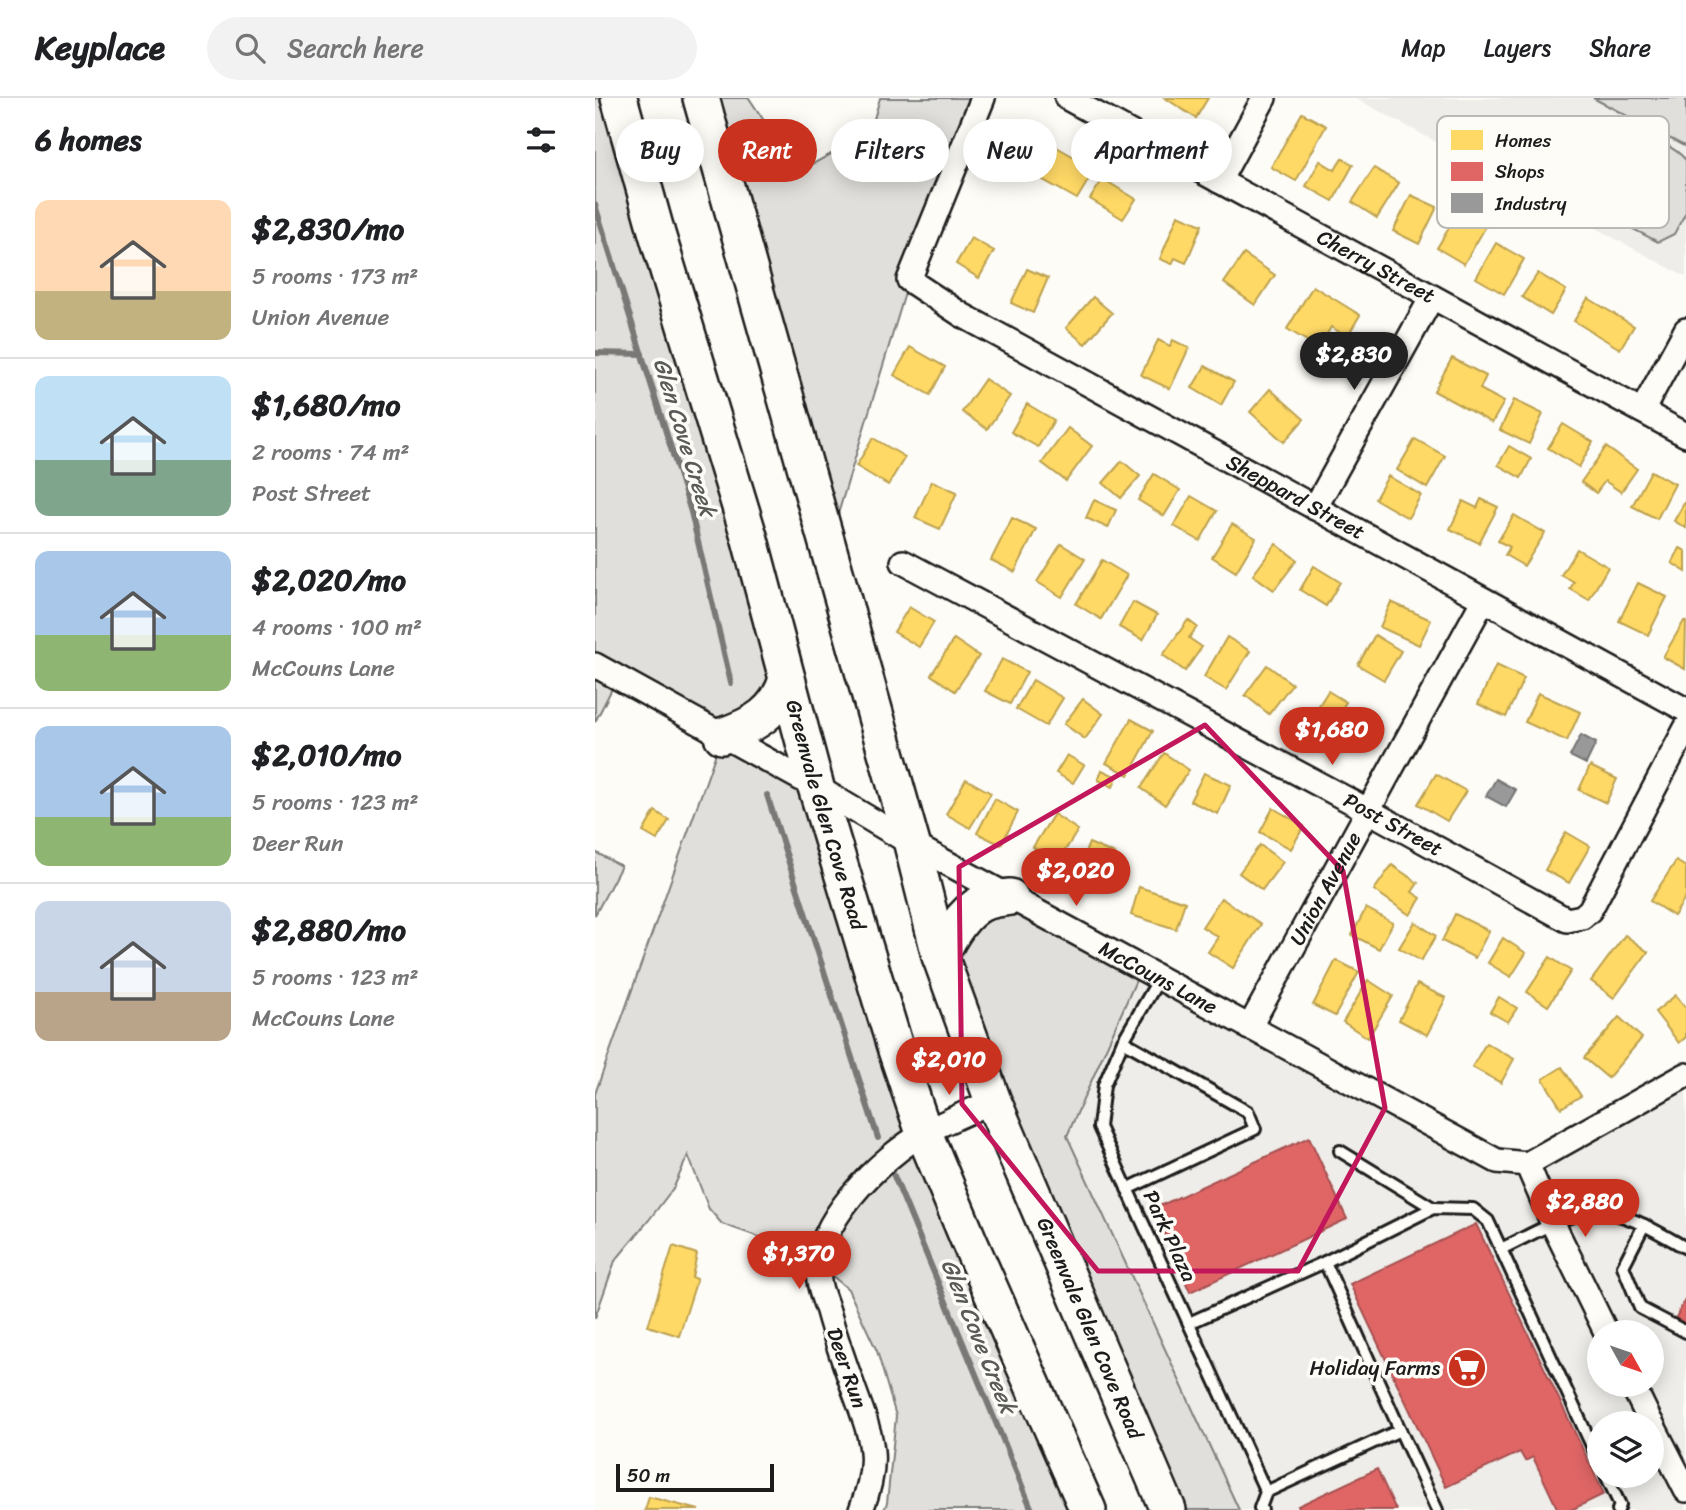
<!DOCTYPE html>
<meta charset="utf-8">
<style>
:root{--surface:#fff;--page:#f2f2f2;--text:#202124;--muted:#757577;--line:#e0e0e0;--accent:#c8321e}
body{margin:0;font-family:Sriracha,sans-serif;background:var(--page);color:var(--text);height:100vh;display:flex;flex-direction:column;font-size:26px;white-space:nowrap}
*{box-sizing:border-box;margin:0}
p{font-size:23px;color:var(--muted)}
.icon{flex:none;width:38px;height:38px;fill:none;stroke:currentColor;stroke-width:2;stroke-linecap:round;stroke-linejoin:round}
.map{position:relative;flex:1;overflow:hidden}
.drawer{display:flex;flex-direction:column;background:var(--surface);width:595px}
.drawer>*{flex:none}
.banner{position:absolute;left:21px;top:21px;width:665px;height:63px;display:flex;gap:14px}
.needle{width:46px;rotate:130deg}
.controls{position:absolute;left:992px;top:1222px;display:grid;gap:14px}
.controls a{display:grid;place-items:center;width:77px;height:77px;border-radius:50%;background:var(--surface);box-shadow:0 4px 18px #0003;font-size:35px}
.scale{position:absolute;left:21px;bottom:18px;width:158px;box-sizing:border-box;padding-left:7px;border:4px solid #1c1c1c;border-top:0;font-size:19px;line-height:24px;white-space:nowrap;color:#1c1c1c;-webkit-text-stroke:5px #fdfcf7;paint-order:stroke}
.price{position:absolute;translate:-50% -60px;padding:0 16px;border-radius:24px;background:var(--accent);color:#fff;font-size:23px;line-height:46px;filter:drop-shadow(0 2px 4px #0008)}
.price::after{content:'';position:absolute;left:50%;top:42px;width:21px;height:16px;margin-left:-10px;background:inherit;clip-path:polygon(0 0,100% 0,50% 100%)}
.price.active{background:#222;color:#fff}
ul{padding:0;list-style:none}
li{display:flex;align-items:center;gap:21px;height:175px;padding:0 35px}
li+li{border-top:2px solid var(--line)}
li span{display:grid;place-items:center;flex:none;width:196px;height:140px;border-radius:14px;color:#555}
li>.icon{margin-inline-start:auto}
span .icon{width:84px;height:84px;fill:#fffc;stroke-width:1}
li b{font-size:30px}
h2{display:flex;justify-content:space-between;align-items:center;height:84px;padding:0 35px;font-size:30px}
.tag{padding:0 24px;border-radius:32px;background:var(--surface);box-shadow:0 4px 18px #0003;font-size:24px;line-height:63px}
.tag.active{background:var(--accent);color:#fff}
header{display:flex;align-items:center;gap:42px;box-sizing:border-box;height:98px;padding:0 35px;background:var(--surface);border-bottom:2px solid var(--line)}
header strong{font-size:33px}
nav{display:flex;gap:38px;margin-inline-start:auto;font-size:24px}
.search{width:490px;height:63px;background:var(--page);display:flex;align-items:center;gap:18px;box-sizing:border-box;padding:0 24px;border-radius:38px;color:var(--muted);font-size:26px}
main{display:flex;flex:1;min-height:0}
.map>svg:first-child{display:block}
.built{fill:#eeede9;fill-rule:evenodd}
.green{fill:#e0dfdb;stroke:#7e7e7c;stroke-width:2}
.homes{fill:#ffd966;stroke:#bba050;stroke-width:2}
.shops{fill:#e06666;stroke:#a55050;stroke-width:2}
.industry{fill:#999;stroke:#747474;stroke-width:2}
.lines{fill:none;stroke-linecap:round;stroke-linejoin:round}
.stream{stroke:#797876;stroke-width:6}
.service-casing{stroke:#1c1c1c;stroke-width:16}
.minor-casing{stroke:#1c1c1c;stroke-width:28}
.primary-casing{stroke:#1c1c1c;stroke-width:40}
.service{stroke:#fdfcf7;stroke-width:10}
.minor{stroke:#fdfcf7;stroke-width:23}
.primary{stroke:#fdfcf7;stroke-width:35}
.marked{fill:none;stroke:#c2185b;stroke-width:5;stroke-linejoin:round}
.labels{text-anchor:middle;stroke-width:7;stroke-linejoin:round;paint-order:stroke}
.street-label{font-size:21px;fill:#1c1c1c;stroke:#fdfcf7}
.poi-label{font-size:21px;fill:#1c1c1c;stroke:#fdfcf7;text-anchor:end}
.water-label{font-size:23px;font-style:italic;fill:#5a5a58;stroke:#fdfcf7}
.key{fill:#fdfcf7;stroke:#bab9b5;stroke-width:2}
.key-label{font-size:19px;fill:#1c1c1c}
</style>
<header>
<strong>Keyplace</strong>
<div class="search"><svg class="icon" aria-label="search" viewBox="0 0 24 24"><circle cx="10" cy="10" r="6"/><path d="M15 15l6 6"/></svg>Search here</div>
<nav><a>Map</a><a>Layers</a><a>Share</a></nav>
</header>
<main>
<section class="drawer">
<h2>6 homes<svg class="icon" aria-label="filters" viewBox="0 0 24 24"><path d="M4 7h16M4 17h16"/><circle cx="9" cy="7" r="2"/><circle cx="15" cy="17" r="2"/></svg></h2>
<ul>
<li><span style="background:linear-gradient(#ffd9b3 65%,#c2b280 0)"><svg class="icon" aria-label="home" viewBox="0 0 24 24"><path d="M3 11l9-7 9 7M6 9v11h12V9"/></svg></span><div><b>$2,830/mo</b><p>5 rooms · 173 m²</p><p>Union Avenue</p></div></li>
<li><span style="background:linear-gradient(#bfe0f5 60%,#7fa58c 0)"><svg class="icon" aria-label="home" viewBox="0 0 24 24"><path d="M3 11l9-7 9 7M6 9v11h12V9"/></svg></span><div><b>$1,680/mo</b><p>2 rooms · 74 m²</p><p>Post Street</p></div></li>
<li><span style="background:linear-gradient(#a9c7e8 60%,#8fb573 0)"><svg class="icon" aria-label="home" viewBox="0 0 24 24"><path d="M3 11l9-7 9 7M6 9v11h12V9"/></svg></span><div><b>$2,020/mo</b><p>4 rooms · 100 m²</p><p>McCouns Lane</p></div></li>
<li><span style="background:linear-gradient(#a9c7e8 65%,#8fb573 0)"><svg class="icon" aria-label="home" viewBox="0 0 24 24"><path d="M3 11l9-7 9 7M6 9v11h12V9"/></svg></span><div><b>$2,010/mo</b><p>5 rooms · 123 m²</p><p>Deer Run</p></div></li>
<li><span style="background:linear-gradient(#c9d6e8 65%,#b9a48a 0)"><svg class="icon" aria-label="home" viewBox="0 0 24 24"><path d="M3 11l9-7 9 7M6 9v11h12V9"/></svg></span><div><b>$2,880/mo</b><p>5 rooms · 123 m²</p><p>McCouns Lane</p></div></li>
</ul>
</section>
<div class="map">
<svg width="1091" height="1412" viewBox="0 0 1091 1412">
<rect width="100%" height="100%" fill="#fdfcf7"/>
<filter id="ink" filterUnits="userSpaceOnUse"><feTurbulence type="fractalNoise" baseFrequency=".0143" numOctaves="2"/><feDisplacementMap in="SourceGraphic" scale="14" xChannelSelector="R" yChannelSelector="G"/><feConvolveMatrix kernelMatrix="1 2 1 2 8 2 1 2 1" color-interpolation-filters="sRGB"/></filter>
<g filter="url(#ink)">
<g class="built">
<path d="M 760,0 L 1091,0 L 1091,179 Z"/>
<path d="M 546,871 L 932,1066 L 1091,977 L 1091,1412 L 644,1412 L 472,1038 ZM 1004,1234 L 1057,1234 L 1057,1286 L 1004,1286 ZM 1004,1325 L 1057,1325 L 1057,1377 L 1004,1377 Z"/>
</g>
<g class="green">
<path d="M 0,0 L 24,0 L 192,581 L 141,633 L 221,689 L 485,1412 L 289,1412 L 292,1405 L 301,1318 L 282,1253 L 253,1191 L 197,1144 L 164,1139 L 127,1126 L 114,1111 L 93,1057 L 79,1089 L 54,1122 L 20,1163 L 0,1220 L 0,996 L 127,638 L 23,579 L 0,624 Z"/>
<path d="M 106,0 L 154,0 L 203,74 L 275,35 L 285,0 L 388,0 L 314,182 L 233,449 Z"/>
<path d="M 998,0 L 1091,0 L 1091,49 Z"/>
<path d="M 1043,41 C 1063,42 1077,47 1091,62 L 1091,114 L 1079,136 L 1063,144 L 1015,119 C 1004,86 1012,58 1043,41 Z"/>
<path d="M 0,754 L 26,768 L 0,817 Z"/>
<path d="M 409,796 L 546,871 L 472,1038 L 644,1412 L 573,1412 L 345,858 Z"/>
</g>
<g class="homes">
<path d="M 570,0 L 613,0 L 601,20 Z"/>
<path d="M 707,15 L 731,28 L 701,83 L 676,69 Z"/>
<path d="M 420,24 L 443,37 L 423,72 L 400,59 Z"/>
<path d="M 460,48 L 500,71 L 482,101 L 443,79 Z"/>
<path d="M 747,60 L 758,67 L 738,103 L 711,88 L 725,63 L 740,72 Z"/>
<path d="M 779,70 L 804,85 L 782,120 L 757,104 Z"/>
<path d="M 508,81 L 541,101 L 528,121 L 495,101 Z"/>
<path d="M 816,97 L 842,109 L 824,146 L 798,133 Z"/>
<path d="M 863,115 L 890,130 L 869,166 L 842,150 Z"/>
<path d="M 583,117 L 607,127 L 591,165 L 580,160 L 577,166 L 565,161 Z"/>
<path d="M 376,140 L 399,153 L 384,180 L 361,166 Z"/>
<path d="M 901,145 L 929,161 L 909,196 L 881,180 Z"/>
<path d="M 649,156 L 680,177 L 660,207 L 629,185 Z"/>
<path d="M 432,171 L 453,180 L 438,215 L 416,205 Z"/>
<path d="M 943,175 L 971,192 L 956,217 L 927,199 Z"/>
<path d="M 718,188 L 765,217 L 752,239 L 736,229 L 724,250 L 692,231 Z"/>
<path d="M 498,199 L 517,215 L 490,246 L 471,230 Z"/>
<path d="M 993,200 L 1039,228 L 1025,251 L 979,223 Z"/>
<path d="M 563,242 L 575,248 L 578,242 L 594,250 L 575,291 L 546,277 Z"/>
<path d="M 315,249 L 350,269 L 335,297 L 299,277 Z"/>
<path d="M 857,260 L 891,278 L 885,291 L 909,304 L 897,325 L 839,293 Z"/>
<path d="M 610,268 L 639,284 L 626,307 L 597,290 Z"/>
<path d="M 390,281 L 415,298 L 392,331 L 367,314 Z"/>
<path d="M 675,291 L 709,321 L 689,344 L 655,314 Z"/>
<path d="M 919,302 L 948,316 L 934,346 L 905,332 Z"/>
<path d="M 432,306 L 459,322 L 443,349 L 416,334 Z"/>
<path d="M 968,326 L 998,344 L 984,369 L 953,350 Z"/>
<path d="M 473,330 L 497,348 L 471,383 L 447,365 Z"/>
<path d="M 278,340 L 310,359 L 293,387 L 261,368 Z"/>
<path d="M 820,341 L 850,358 L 832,390 L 802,372 Z"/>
<path d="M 914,348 L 936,361 L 926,380 L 903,367 Z"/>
<path d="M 1011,349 L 1042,371 L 1026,394 L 1010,383 L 1001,395 L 986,384 Z"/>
<path d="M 527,363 L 545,378 L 526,400 L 508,385 Z"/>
<path d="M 1056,373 L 1080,386 L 1062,421 L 1037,408 Z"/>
<path d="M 559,376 L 585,392 L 569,418 L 543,402 Z"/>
<path d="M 793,378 L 826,397 L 813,420 L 780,401 Z"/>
<path d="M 337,383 L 362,394 L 345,431 L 320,420 Z"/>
<path d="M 596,398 L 622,413 L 605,443 L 579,428 Z"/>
<path d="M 886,401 L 903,409 L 884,445 L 855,431 L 868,403 L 882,410 Z"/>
<path d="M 499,402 L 521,412 L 513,430 L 491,420 Z"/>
<path d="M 1091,402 L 1091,430 L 1079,423 Z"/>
<path d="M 919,417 L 950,435 L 929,468 L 910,457 L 915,449 L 903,443 Z"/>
<path d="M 417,420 L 441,431 L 420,474 L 396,462 Z"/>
<path d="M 637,426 L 661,440 L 641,474 L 617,459 Z"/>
<path d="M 466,446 L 490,461 L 467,499 L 442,484 Z"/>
<path d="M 681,446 L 702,462 L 679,492 L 658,477 Z"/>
<path d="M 1085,450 L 1091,453 L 1091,474 L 1077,465 Z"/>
<path d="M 982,451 L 1013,469 L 994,502 L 975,491 L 979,484 L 966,477 Z"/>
<path d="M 507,462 L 532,477 L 506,521 L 481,506 Z"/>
<path d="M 719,468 L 745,484 L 731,508 L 705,492 Z"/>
<path d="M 1043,485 L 1072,499 L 1053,537 L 1024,523 Z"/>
<path d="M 538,504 L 562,517 L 548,542 L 524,529 Z"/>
<path d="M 796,504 L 836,522 L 824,547 L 785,529 Z"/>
<path d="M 314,509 L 339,524 L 324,549 L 299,534 Z"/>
<path d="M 593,522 L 602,529 L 594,540 L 607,549 L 590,573 L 568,557 Z"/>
<path d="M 1089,523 L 1091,524 L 1090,571 L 1068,559 Z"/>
<path d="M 780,537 L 806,553 L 789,582 L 763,567 Z"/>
<path d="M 632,539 L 655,553 L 631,592 L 609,579 Z"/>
<path d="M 359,541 L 384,558 L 360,593 L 336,577 Z"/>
<path d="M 407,561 L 432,574 L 415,606 L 390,593 Z"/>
<path d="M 672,567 L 697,586 L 674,616 L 650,597 Z"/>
<path d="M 901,567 L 929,580 L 911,619 L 883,606 Z"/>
<path d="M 438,582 L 468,600 L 451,628 L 421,611 Z"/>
<path d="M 733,593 L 751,604 L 743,617 L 752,622 L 734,650 L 708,633 Z"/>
<path d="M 943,595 L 985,614 L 972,643 L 930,624 Z"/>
<path d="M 488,601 L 508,616 L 490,641 L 469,626 Z"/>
<path d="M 536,621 L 558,633 L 534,677 L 511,665 Z"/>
<path d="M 569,655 L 594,672 L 570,707 L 546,690 Z"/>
<path d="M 472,657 L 489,667 L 478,685 L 461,675 Z"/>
<path d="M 995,668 L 1022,681 L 1011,705 L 984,692 Z"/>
<path d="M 507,672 L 522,679 L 518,689 L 503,682 Z"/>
<path d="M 609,675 L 636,687 L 623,716 L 595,703 Z"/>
<path d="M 841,676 L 871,693 L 852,723 L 823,706 Z"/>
<path d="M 371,681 L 396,695 L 375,730 L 351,716 Z"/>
<path d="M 400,701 L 423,714 L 406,747 L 382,735 Z"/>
<path d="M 678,710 L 709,728 L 696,751 L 665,734 Z"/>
<path d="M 60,713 L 74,722 L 62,742 L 48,734 Z"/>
<path d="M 459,716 L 483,732 L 462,765 L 438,749 Z"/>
<path d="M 971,734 L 995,748 L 974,785 L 950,772 Z"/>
<path d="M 494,745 L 520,756 L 507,789 L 480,779 Z"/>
<path d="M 665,747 L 688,764 L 667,792 L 644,775 Z"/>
<path d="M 1081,763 L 1091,769 L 1091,799 L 1079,818 L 1055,803 Z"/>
<path d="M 797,767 L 823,785 L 817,794 L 826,800 L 815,817 L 779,792 Z"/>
<path d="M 544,789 L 590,804 L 581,831 L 536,817 Z"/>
<path d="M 626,800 L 666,826 L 638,870 L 613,854 L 623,839 L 607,829 Z"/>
<path d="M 771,810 L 798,825 L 784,851 L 757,837 Z"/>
<path d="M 860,816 L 894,833 L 880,860 L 847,843 Z"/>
<path d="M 820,824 L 841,838 L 826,863 L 804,850 Z"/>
<path d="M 1030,837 L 1053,854 L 1019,900 L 996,883 Z"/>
<path d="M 908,840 L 931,855 L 916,879 L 893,865 Z"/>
<path d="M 955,859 L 976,873 L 953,908 L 932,894 Z"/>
<path d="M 741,862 L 764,874 L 740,918 L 718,907 Z"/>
<path d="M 773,882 L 798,898 L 773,940 L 748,924 Z"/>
<path d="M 822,886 L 851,900 L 832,937 L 804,922 Z"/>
<path d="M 1081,897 L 1091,910 L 1091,939 L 1084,945 L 1060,914 Z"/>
<path d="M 904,899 L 922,910 L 913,924 L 895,914 Z"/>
<path d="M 1024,919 L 1047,940 L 1013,980 L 989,960 Z"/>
<path d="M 891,945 L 919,961 L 906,985 L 877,969 Z"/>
<path d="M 967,969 L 986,998 L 966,1010 L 948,981 Z"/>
<path d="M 78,1148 L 102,1156 L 97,1179 L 102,1181 L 84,1238 L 53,1228 Z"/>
<path d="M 54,1399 L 104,1412 L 50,1412 Z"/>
</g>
<g class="shops">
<path d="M 714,1039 L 752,1121 L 595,1194 L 558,1111 Z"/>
<path d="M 881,1126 L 1009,1396 L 976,1412 L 963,1412 L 938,1359 L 930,1363 L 925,1354 L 851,1389 L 755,1186 Z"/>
<path d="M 1091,1200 L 1091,1231 L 1078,1225 Z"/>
<path d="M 782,1371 L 801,1412 L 705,1412 L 703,1408 Z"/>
</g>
<g class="industry">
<path d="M 986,637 L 1001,645 L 991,666 L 975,658 Z"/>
<path d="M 901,681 L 921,692 L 911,709 L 891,698 Z"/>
</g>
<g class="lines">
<g class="stream">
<path d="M 0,107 L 96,414 L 136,585"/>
<path d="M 0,255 L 47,256"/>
<path d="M 172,697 L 283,1040"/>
<path d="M 299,1078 L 437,1412"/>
</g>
<g class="service-casing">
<g id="service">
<path d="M 564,881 L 528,943 L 509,987 L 504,1029 L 671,1394 L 665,1410 L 667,1412"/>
<path d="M 528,943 L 653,1014 L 660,1031 L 532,1091"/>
<path d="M 745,1053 L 838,1110"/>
<path d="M 1049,1127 L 1028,1168 L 1045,1210 L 1091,1234"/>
<path d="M 906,1151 C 932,1139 973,1114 1001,1114 C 1031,1113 1066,1136 1091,1150"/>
<path d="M 594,1225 L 730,1164 L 838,1110 L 878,1111 L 893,1123 L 1004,1363"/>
<path d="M 805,1332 L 842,1412"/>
<path d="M 1011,1377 L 1025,1407 L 1023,1412"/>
<path d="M 671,1394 L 805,1332 L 730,1164"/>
</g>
</g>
<g class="minor-casing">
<g id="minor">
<path id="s1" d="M 388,0 L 314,182 L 367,217 L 1091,612"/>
<path id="s2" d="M 472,0 L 1091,337"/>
<path d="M 624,83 L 669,0"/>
<path d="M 1047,313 L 1091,232"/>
<path d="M 720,410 L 837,199"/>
<path id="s3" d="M 308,464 L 774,713 L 972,822 L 987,819 L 995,812 L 1091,630"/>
<path id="s4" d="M 0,567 L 221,689 L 317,746 L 902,1063 L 932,1066"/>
<path id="s5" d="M 654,930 L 888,503"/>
<path d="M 932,1066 L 958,1126 L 1011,1234"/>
<path d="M 932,1066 L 1091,977"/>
<path d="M 1037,1286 L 1056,1325"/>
<path d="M 1057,1326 L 1091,1392"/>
<path d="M 266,1412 C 287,1360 276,1339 258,1289 C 249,1264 240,1239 233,1213 C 230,1203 225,1193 224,1183 C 214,1128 287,1058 331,1034 C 352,1023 376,1013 398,1003"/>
</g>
</g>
<g class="primary-casing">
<g id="primary">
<path id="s6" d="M 24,0 L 62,136 L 154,438 L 221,689 L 301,952 L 329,1035 L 374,1143 L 493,1412"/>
<path id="s7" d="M 106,0 L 317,746 L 345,858 L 398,1003 L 573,1412"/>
<path d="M 127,638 C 159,627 182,615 192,581"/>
<path d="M 345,858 C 354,839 367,815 387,805 C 395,802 406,800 415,799"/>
</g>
</g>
<use href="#service" class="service"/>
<use href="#minor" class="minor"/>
<use href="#primary" class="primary"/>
</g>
</g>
<path class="marked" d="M 610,627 L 748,773 L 790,1010 L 703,1173 L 503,1173 L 367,1006 L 364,769 Z"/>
<defs>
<g id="supermarket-disc" transform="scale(2.0125)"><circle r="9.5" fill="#c8321e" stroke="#fdfcf7"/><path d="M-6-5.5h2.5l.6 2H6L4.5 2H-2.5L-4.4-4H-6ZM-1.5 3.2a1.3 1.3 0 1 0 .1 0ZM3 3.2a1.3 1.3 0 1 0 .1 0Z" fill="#fff"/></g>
</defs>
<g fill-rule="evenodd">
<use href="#supermarket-disc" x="872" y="1270"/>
</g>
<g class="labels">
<g class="street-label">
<text dy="7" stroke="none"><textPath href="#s2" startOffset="352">Cherry Street</textPath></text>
<text dy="7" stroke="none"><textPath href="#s1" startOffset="640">Sheppard Street</textPath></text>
<text dy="7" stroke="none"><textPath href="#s6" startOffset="746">Greenvale Glen Cove Road</textPath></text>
<text dy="7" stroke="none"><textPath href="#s3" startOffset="556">Post Street</textPath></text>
<text dy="7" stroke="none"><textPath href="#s5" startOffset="159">Union Avenue</textPath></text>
<text dy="7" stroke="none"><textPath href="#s4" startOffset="644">McCouns Lane</textPath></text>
<text transform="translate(575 1138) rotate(65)" y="7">Park Plaza</text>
<text dy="7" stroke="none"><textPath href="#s7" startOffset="1292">Greenvale Glen Cove Road</textPath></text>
<text transform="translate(252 1270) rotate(71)" y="7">Deer Run</text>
</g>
<g class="poi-label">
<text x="845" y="1277">Holiday Farms</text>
</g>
<g class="water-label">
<text transform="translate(90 339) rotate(73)" y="8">Glen Cove Creek</text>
<text transform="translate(384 1238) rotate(68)" y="8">Glen Cove Creek</text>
</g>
</g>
<rect x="842" y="18" width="232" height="112" rx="10" class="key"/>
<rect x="856" y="32" width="32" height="20" fill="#ffd966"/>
<rect x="856" y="64" width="32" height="19" fill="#e06666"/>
<rect x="856" y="95" width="32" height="20" fill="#999"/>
<g class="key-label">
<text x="900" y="49">Homes</text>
<text x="900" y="80">Shops</text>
<text x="900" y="112">Industry</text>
</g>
</svg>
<div class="controls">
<a><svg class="needle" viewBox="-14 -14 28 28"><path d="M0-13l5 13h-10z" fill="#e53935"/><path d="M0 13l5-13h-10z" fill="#757577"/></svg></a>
<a><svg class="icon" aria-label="layers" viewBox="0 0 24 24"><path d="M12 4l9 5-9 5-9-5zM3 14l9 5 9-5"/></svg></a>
</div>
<div class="scale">50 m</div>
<b class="price active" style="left:759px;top:294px">$2,830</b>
<b class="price" style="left:737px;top:669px">$1,680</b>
<b class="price" style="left:481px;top:810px">$2,020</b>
<b class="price" style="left:354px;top:999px">$2,010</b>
<b class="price" style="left:990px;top:1141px">$2,880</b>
<b class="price" style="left:204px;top:1193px">$1,370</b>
<div class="banner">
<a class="tag">Buy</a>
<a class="tag active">Rent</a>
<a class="tag">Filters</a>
<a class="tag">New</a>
<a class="tag">Apartment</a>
</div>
</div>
</main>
